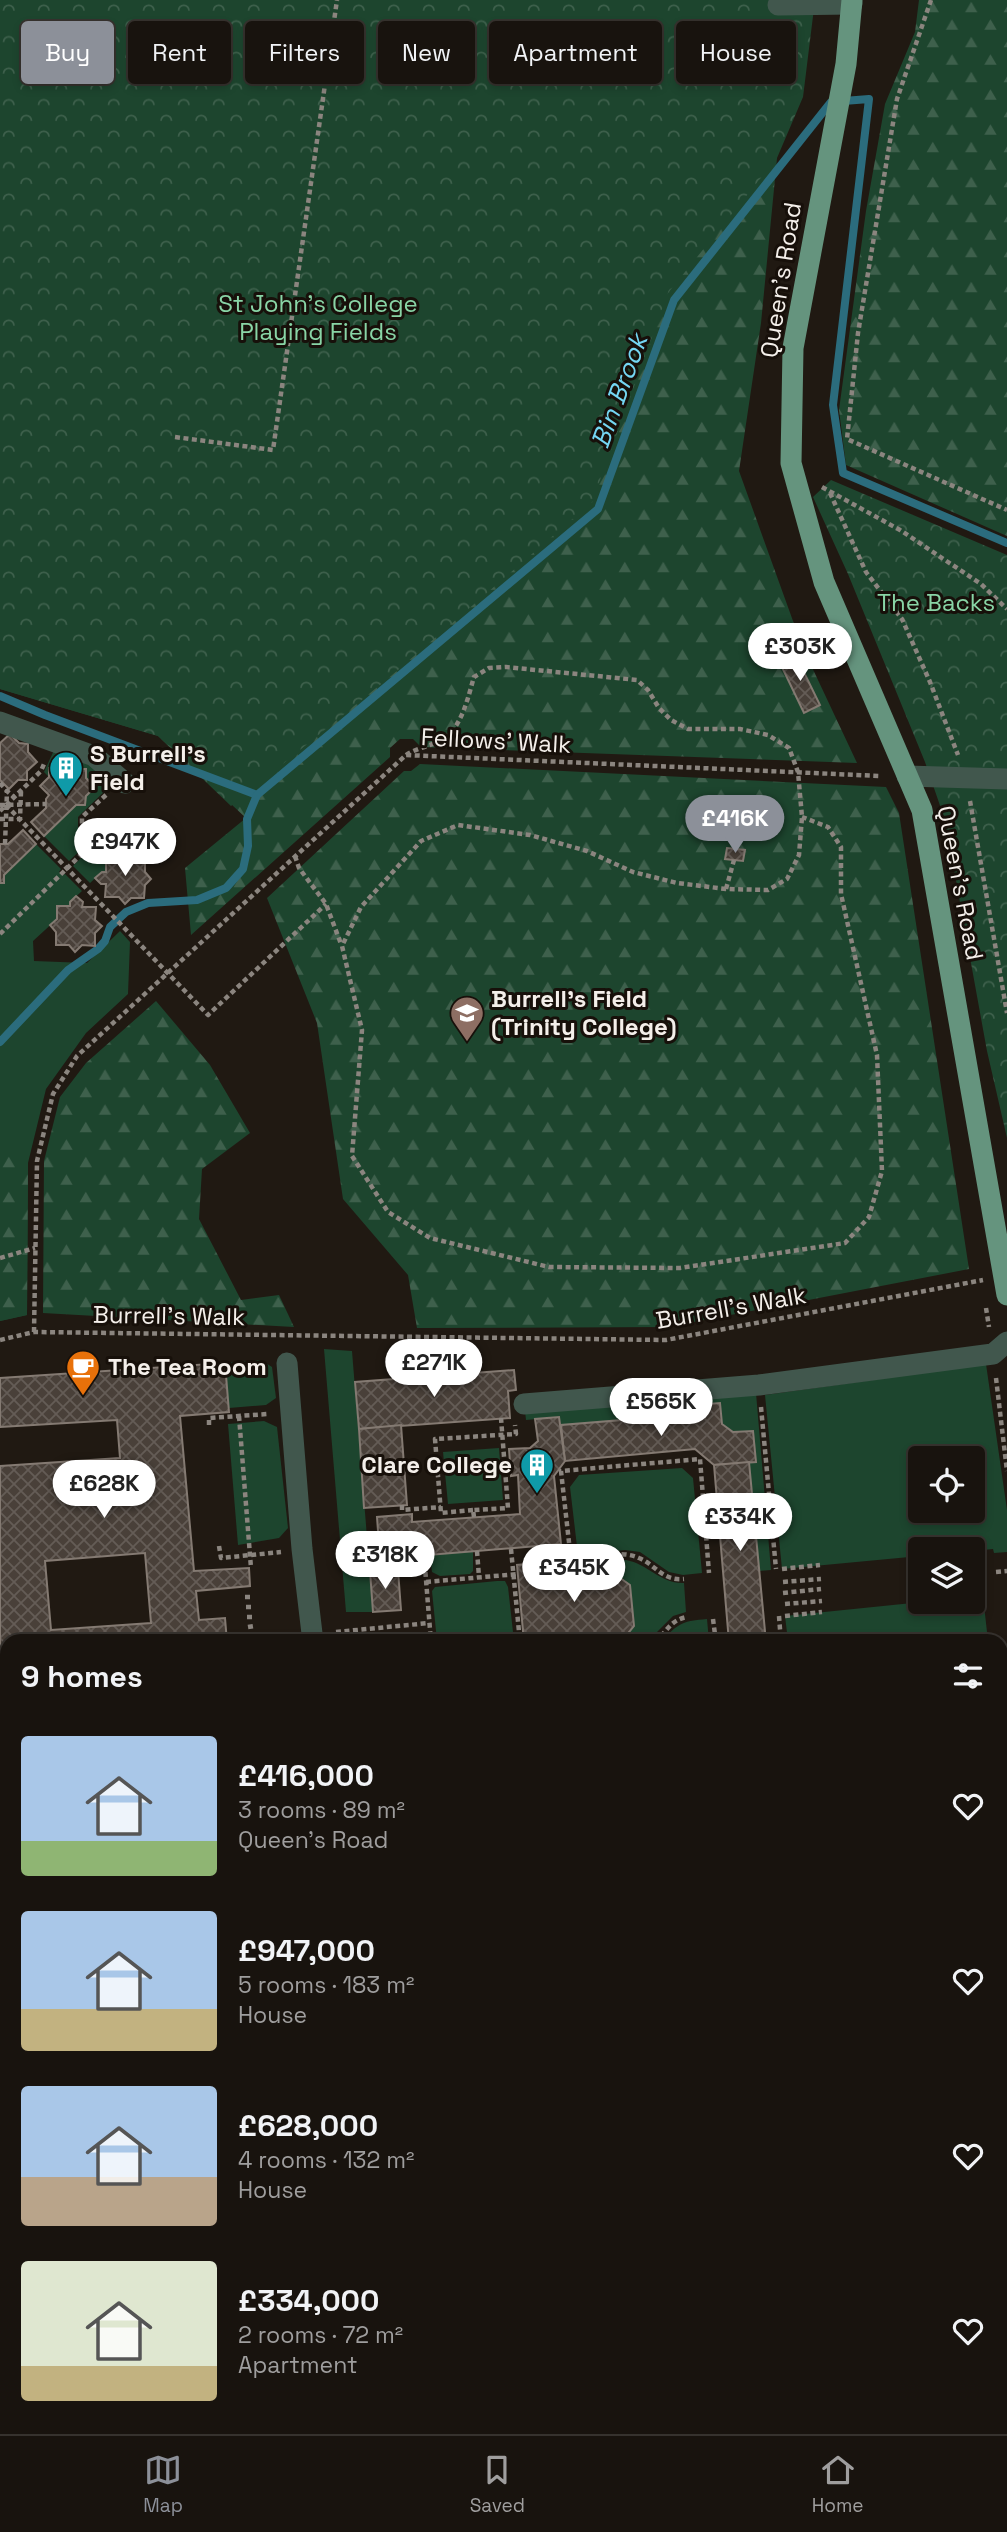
<!DOCTYPE html>
<meta charset="utf-8">
<style>
:root{--surface:#18130e;--page:#211c17;--text:#f1f3f6;--muted:#9f9e9e;--line:#36322e;--accent:#8c9099}
body{margin:0;font-family:"Space Grotesk",sans-serif;background:var(--page);color:var(--text);height:100vh;display:flex;flex-direction:column;font-size:26px;white-space:nowrap}
*{box-sizing:border-box;margin:0}
p{font-size:23px;color:var(--muted)}
.icon{flex:none;width:38px;height:38px;fill:none;stroke:currentColor;stroke-width:2;stroke-linecap:round;stroke-linejoin:round}
.map{position:relative;flex:1;overflow:hidden}
.side{position:absolute;left:0px;top:1634px;width:1008px;height:800px;display:flex;flex-direction:column;background:var(--surface);border-radius:21px 21px 0 0;box-shadow:0 4px 10px #0003,0 0 0 2px var(--line)}
.side>*{flex:none}
.top-card{position:absolute;left:21px;top:21px;width:966px;height:63px;display:flex;gap:14px}
.fabs{position:absolute;left:908px;top:1446px;display:grid;gap:14px}
.fabs a{display:grid;place-items:center;width:77px;height:77px;border-radius:7px;background:var(--surface);box-shadow:0 4px 10px #0003,0 0 0 2px var(--line);font-size:35px}
.price{position:absolute;translate:-50% -60px;padding:0 16px;border-radius:24px;background:#fff;color:#222;font-size:23px;line-height:46px;filter:drop-shadow(0 2px 4px #0008)}
.price::after{content:'';position:absolute;left:50%;top:42px;width:21px;height:16px;margin-left:-10px;background:inherit;clip-path:polygon(0 0,100% 0,50% 100%)}
.price.on{background:var(--accent);color:#fff}
ul{padding:0;list-style:none}
li{display:flex;align-items:center;gap:21px;height:175px;padding:0 21px}
li span{display:grid;place-items:center;flex:none;width:196px;height:140px;border-radius:7px;color:#555}
li>.icon{margin-inline-start:auto}
span .icon{width:84px;height:84px;fill:#fffc;stroke-width:1}
li b{font-size:30px}
h2{display:flex;justify-content:space-between;align-items:center;height:84px;padding:0 21px;font-size:30px}
.chip{padding:0 24px;border-radius:7px;background:var(--surface);box-shadow:0 4px 10px #0003,0 0 0 2px var(--line);font-size:24px;line-height:63px}
.chip.on{background:var(--accent);color:#fff}
.menu{display:flex;justify-content:space-around;align-items:center;height:98px;border-top:2px solid var(--line);background:var(--surface);font-size:19px;color:var(--muted)}
.menu a{display:grid;justify-items:center;gap:4px}
.menu .on{color:var(--accent)}
.map>svg:first-child{display:block}
.green{fill:#1d452e;fill-rule:evenodd}
.forest{fill:url(#forest-firs)}
.park{fill:url(#park-crowns)}
.lines{fill:none;stroke-linecap:round;stroke-linejoin:round}
.stream{stroke:#2b6c7d;stroke-width:8}
.building{fill:url(#building-cross-hatch);stroke:#847a72;stroke-width:2;fill-rule:evenodd}
.path{stroke:#8b857f;stroke-width:4.5;stroke-dasharray:5 3.5;stroke-linecap:butt}
.minor{stroke:#41574d;stroke-width:21}
.major{stroke:#65947e;stroke-width:21}
.labels{text-anchor:middle;stroke-width:6;stroke-linejoin:round;paint-order:stroke}
.street-label{font-size:24px;fill:#f4efea;stroke:#17100a}
.park-label{font-size:24px;fill:#89d5a6;stroke:#17100a}
.poi-label{font-size:24px;font-weight:bold;fill:#f4efea;stroke:#17100a;text-anchor:start}
.water-label{font-size:26px;font-style:italic;fill:#74d6f2;stroke:#17100a}
</style>
<div class="map">
<svg width="1007" height="2434" viewBox="0 0 1007 2434">
<defs>
<pattern id="forest-firs" width="22" height="20" patternUnits="userSpaceOnUse" patternTransform="scale(1.75)"><rect width="22" height="20" fill="#1d452e"/><path d="M5 1l3.5 6h-7zM16 11l3.5 6h-7z" fill="#3e604c"/></pattern>
<pattern id="park-crowns" width="20" height="18" patternUnits="userSpaceOnUse" patternTransform="scale(1.75)"><rect width="20" height="18" fill="#1d452e"/><path d="M2 6a3 3 0 1 1 6 0M12 15a3 3 0 1 1 6 0" fill="none" stroke="#3e604c"/></pattern>
<pattern id="building-cross-hatch" width="8" height="8" patternUnits="userSpaceOnUse" patternTransform="scale(1.75)"><rect width="8" height="8" fill="#494039"/><path d="M0 0l8 8M0 8l8-8" fill="none" stroke="#645c56"/></pattern>
</defs>
<rect width="100%" height="100%" fill="#201912"/>
<g class="green">
<path d="M 55,748 L 87,761 L 112,784 L 78,817 L 78,833 L 87,844 L 69,861 L 44,836 L 76,805 L 85,805 L 86,796 L 95,787 L 86,778 L 86,769 L 77,769 L 68,760 L 49,777 L 44,772 Z"/>
<path d="M 36,844 L 61,869 L 59,872 L 63,875 L 65,874 L 82,891 L 70,902 L 70,906 L 57,906 L 57,919 L 33,941 L 34,961 L 87,963 L 120,931 L 130,942 L 128,994 L 86,1033 L 46,1089 L 28,1163 L 27,1315 L 0,1321 L 0,883 L 4,883 L 4,875 Z"/>
<path d="M 91,848 L 101,858 L 106,858 L 106,872 L 102,872 L 90,883 L 73,866 Z"/>
<path d="M 324,1349 L 352,1351 L 373,1612 L 346,1612 Z"/>
<path d="M 261,1360 L 272,1367 L 276,1398 L 266,1405 L 229,1408 L 225,1363 Z"/>
<path d="M 986,1364 L 1007,1510 L 1007,1552 L 994,1553 L 993,1549 L 973,1551 L 973,1549 L 920,1549 L 920,1556 L 782,1569 L 765,1395 ZM 920,1458 L 973,1458 L 973,1510 L 920,1510 Z"/>
<path d="M 756,1393 L 771,1570 L 759,1571 L 749,1462 L 756,1461 L 752,1431 L 733,1432 L 722,1424 L 696,1414 L 561,1425 L 559,1417 L 526,1420 L 525,1411 Z"/>
<path d="M 264,1421 L 277,1427 L 288,1528 L 279,1538 L 238,1545 L 228,1424 Z"/>
<path d="M 499,1448 L 503,1500 L 448,1504 L 443,1452 Z"/>
<path d="M 682,1468 L 693,1478 L 702,1573 L 683,1575 L 669,1572 L 640,1552 L 625,1550 L 578,1555 L 570,1487 L 579,1475 Z"/>
<path d="M 473,1551 L 473,1571 L 470,1574 L 440,1576 L 432,1572 L 430,1555 Z"/>
<path d="M 626,1560 C 648,1564 661,1584 684,1583 L 686,1612 L 673,1616 L 648,1641 L 621,1641 L 634,1626 L 630,1585 L 599,1563 Z"/>
<path d="M 497,1581 L 505,1581 L 508,1587 L 514,1641 L 437,1641 L 432,1591 L 435,1587 Z"/>
<path d="M 983,1596 L 988,1641 L 788,1641 L 785,1616 L 932,1601 L 973,1601 L 973,1597 Z"/>
<path d="M 707,1619 L 709,1641 L 662,1641 C 678,1623 683,1621 707,1619 Z"/>
<rect x="0" y="1950" width="7" height="173"/>
<path d="M 0,2205 L 7,2237 L 7,2327 L 0,2328 Z"/>
<path d="M 412,2427 L 662,2427 L 664,2434 L 413,2434 Z"/>
</g>
<g class="forest">
<path d="M 919,0 L 1007,0 L 1007,536 L 846,465 L 839,410 L 866,211 L 885,104 L 915,32 Z"/>
<path d="M 768,146 L 777,158 L 761,323 L 739,471 L 802,646 L 857,763 L 421,747 L 413,739 L 400,739 L 390,748 L 390,757 L 191,935 L 185,868 L 246,818 L 158,736 L 0,689 L 586,327 Z"/>
<path d="M 420,764 L 886,787 L 899,813 L 969,1269 L 668,1327 L 417,1328 L 408,1275 L 343,1199 L 317,1023 L 267,898 L 404,771 L 411,771 Z"/>
<path d="M 156,1001 L 210,1065 L 250,1133 L 202,1169 L 199,1219 L 241,1300 L 279,1295 L 294,1327 L 43,1313 L 44,1161 L 60,1097 L 86,1063 Z"/>
<path d="M 0,1142 L 10,1143 L 28,1163 L 27,1315 L 0,1321 Z"/>
<path d="M 1007,1802 L 1007,2434 L 749,2434 L 747,2427 L 1001,2427 L 1001,1803 Z"/>
</g>
<g class="park">
<path d="M 0,0 L 815,0 L 803,97 L 777,158 L 668,293 L 592,502 L 391,676 L 231,806 L 158,736 L 0,689 Z"/>
<path d="M 831,480 L 1007,555 L 1007,1138 L 987,1051 L 945,820 L 925,762 L 848,574 L 813,497 Z"/>
<path d="M 0,2402 L 7,2409 L 7,2427 L 26,2427 L 33,2434 L 0,2434 Z"/>
<path d="M 236,2427 L 363,2427 L 363,2434 L 187,2434 Z"/>
</g>
<g class="lines">
<g class="stream">
<path d="M 0,696 L 45,715 L 257,795"/>
<path d="M 0,1042 L 68,970 L 98,949 L 105,941 L 110,927 L 126,912 L 148,903 L 197,900 L 226,888 L 243,869 L 248,846 L 247,819 L 257,795 L 598,509 L 674,300 L 831,102 L 869,99 L 833,405 L 843,473 L 1007,543"/>
</g>
</g>
<g class="building">
<path d="M 795,654 L 820,705 L 804,713 L 779,661 Z"/>
<path d="M 10,734 L 19,743 L 28,744 L 28,752 L 37,762 L 27,771 L 27,780 L 18,780 L 9,789 L 0,780 L 0,743 Z"/>
<path d="M 68,759 L 77,769 L 86,769 L 86,778 L 95,787 L 86,796 L 85,805 L 76,805 L 44,836 L 31,822 L 46,808 L 46,799 L 49,795 L 40,786 L 49,777 L 49,768 L 58,768 Z"/>
<path d="M 23,830 L 36,844 L 4,875 L 4,883 L 0,883 L 0,844 L 8,844 Z"/>
<path d="M 727,848 L 745,850 L 743,861 L 725,859 Z"/>
<path d="M 126,852 L 132,859 L 145,859 L 145,872 L 151,879 L 145,885 L 144,898 L 131,898 L 125,904 L 119,897 L 105,897 L 106,884 L 101,884 L 95,878 L 102,872 L 106,872 L 106,858 L 119,859 Z"/>
<path d="M 76,896 L 83,902 L 82,907 L 96,907 L 95,920 L 102,926 L 95,933 L 95,946 L 82,945 L 75,952 L 69,945 L 56,945 L 56,932 L 50,925 L 57,919 L 57,906 L 70,906 L 70,902 Z"/>
<path d="M 225,1363 L 229,1412 L 180,1416 L 194,1571 L 249,1568 L 250,1586 L 196,1591 L 199,1620 L 225,1618 L 227,1642 L 7,1642 L 7,1854 L 0,1854 L 0,1466 L 120,1458 L 117,1420 L 0,1427 L 0,1378 ZM 145,1553 L 151,1623 L 51,1630 L 45,1561 Z"/>
<path d="M 514,1370 L 516,1390 L 508,1391 L 510,1418 L 359,1429 L 355,1382 Z"/>
<path d="M 720,1403 L 722,1424 L 733,1432 L 753,1431 L 756,1462 L 714,1465 L 695,1449 L 565,1461 L 561,1425 L 696,1414 L 695,1405 Z"/>
<path d="M 559,1417 L 565,1461 L 554,1476 L 561,1544 L 380,1559 L 377,1517 L 412,1514 L 412,1522 L 520,1514 L 518,1475 L 511,1476 L 509,1449 L 530,1448 L 538,1441 L 535,1419 Z"/>
<path d="M 401,1425 L 407,1505 L 364,1508 L 359,1429 Z"/>
<path d="M 749,1462 L 766,1642 L 729,1642 L 714,1465 Z"/>
<path d="M 559,1561 L 577,1575 L 580,1571 L 579,1565 L 599,1563 L 630,1585 L 634,1626 L 621,1642 L 524,1642 L 517,1565 Z"/>
<path d="M 398,1570 L 401,1610 L 373,1612 L 370,1571 Z"/>
<path d="M 0,2132 L 3,2132 L 4,2169 L 0,2169 Z"/>
<path d="M 7,2330 L 7,2359 L 0,2360 L 0,2331 Z"/>
</g>
<g class="lines">
<g class="path">
<path d="M 931,0 L 897,99 L 858,333 L 847,439 L 1007,510"/>
<path d="M 175,437 L 273,450 L 337,0"/>
<path d="M 822,487 L 900,530 L 981,584 L 1007,609"/>
<path d="M 830,493 L 866,572 L 902,619 L 930,682 L 958,755"/>
<path d="M 406,755 C 418,747 437,745 446,737 C 463,723 468,697 474,677 L 489,668 L 506,667 L 637,680 L 648,690 L 659,708 L 671,720 L 688,729 L 740,729 L 768,735 L 789,748 L 798,772 L 802,817 L 799,855 L 787,879 L 768,890 L 726,889 L 677,883 L 633,872 L 587,851 L 530,835 L 458,825 L 421,841 L 361,907 L 342,946 L 362,1030 L 352,1156 L 388,1212 L 430,1238 L 549,1267 L 680,1268 L 845,1243 L 869,1217 L 882,1171 L 877,1055 L 841,894 L 841,847 L 828,827 L 802,817"/>
<path d="M 0,783 L 7,791"/>
<path d="M 106,795 L 82,817 L 82,833 L 102,854 L 118,854 L 150,824"/>
<path d="M 970,801 L 1007,1013"/>
<path d="M 0,805 L 46,804"/>
<path d="M 6,805 L 208,1015 L 326,904"/>
<path d="M 0,811 L 41,771 L 44,764"/>
<path d="M 0,819 L 20,819 L 21,792"/>
<path d="M 5,844 L 7,791 L 14,797"/>
<path d="M 295,856 L 299,868 L 326,904 L 341,944"/>
<path d="M 726,889 L 734,860"/>
<path d="M 0,934 L 99,837"/>
<path d="M 0,1258 L 35,1248"/>
<path d="M 986,1308 L 989,1327"/>
<path d="M 34,1332 L 37,1161 L 53,1094 L 77,1056 L 406,755 L 881,776"/>
<path d="M 0,1340 L 34,1332 L 666,1340 L 983,1280"/>
<path d="M 996,1378 L 1007,1471"/>
<path d="M 761,1407 L 776,1569"/>
<path d="M 239,1416 L 251,1568"/>
<path d="M 209,1425 L 209,1418 L 268,1414"/>
<path d="M 402,1505 L 402,1510 L 441,1507"/>
<path d="M 473,1510 L 441,1513 L 435,1439 L 516,1434 L 515,1425"/>
<path d="M 474,1517 L 473,1510 L 508,1508 L 501,1418"/>
<path d="M 219,1546 L 221,1558 L 281,1552"/>
<path d="M 511,1549 L 520,1642"/>
<path d="M 477,1551 L 479,1577"/>
<path d="M 424,1555 L 431,1642"/>
<path d="M 571,1560 L 561,1471 L 700,1459 L 709,1573"/>
<path d="M 566,1567 L 571,1560 C 590,1558 620,1549 639,1558 C 656,1565 662,1581 684,1579"/>
<path d="M 547,1568 L 546,1549 L 554,1548 L 556,1562"/>
<path d="M 782,1569 L 820,1565"/>
<path d="M 996,1572 L 1007,1571"/>
<path d="M 426,1582 L 518,1574"/>
<path d="M 783,1582 L 821,1579"/>
<path d="M 783,1593 L 821,1589"/>
<path d="M 245,1597 L 251,1597"/>
<path d="M 785,1604 L 822,1601"/>
<path d="M 246,1607 L 252,1607"/>
<path d="M 779,1616 L 781,1642"/>
<path d="M 785,1616 L 822,1612"/>
<path d="M 247,1617 L 253,1617"/>
<path d="M 713,1619 L 716,1642"/>
<path d="M 248,1627 L 254,1626"/>
<path d="M 336,1632 L 429,1623"/>
<path d="M 248,1635 L 255,1634"/>
<path d="M 655,1642 C 667,1632 670,1620 687,1617"/>
<path d="M 0,1937 L 1,1947 L 7,1946"/>
<path d="M 770,2427 L 772,2434"/>
</g>
<g class="minor">
<path d="M 778,5 L 852,4"/>
<path d="M 0,722 L 94,756 L 125,783"/>
<path d="M 907,776 L 1007,779"/>
<path d="M 287,1363 L 302,1549 L 313,1642"/>
<path d="M 524,1404 L 759,1385 L 985,1355 L 993,1354 L 1007,1342"/>
<path d="M 1001,1704 L 1007,1703"/>
<path d="M 382,2427 L 383,2434"/>
</g>
<path class="major" d="M 852,0 L 846,64 L 793,348 L 791,463 L 824,582 L 922,810 L 1007,1295"/>
</g>
<defs>
<g id="building-pin" transform="scale(1.75)"><path d="M0 17L-7.5 6A9.5 9.5 0 1 1 7.5 6Z" fill="#0f9aa8" stroke="#17100a"/><path d="M-4-6H4V6H1V3H-1V6H-4ZM-2.5-4.3h1.7v1.8h-1.7ZM.8-4.3h1.7v1.8H.8ZM-2.5-1h1.7V.8h-1.7ZM.8-1h1.7V.8H.8Z" fill="#fff"/></g>
<g id="university-pin" transform="scale(1.75)"><path d="M0 17L-7.5 6A9.5 9.5 0 1 1 7.5 6Z" fill="#8d6e63" stroke="#17100a"/><path d="M0-5L7-2L0 1L-7-2ZM-4 1L0 2.5L4 1V4Q0 6-4 4Z" fill="#fff"/></g>
<g id="cafe-pin" transform="scale(1.75)"><path d="M0 17L-7.5 6A9.5 9.5 0 1 1 7.5 6Z" fill="#e8710a" stroke="#17100a"/><path d="M-5.5-4.5H6V0H3Q3 3.5 0 3.5H-2.5Q-5.5 3.5-5.5 0ZM3-3.2v2h1.7v-2ZM-6 4.5H4V6H-6Z" fill="#fff"/></g>
</defs>
<g fill-rule="evenodd">
<use href="#building-pin" x="66" y="768"/>
<use href="#university-pin" x="467" y="1013"/>
<use href="#cafe-pin" x="83" y="1367"/>
<use href="#building-pin" x="537" y="1465"/>
</g>
<g class="labels">
<g class="street-label">
<text transform="translate(781 280) rotate(-81)" y="8">Queen's Road</text>
<text transform="translate(496 741) rotate(3)" y="8">Fellows' Walk</text>
<text transform="translate(960 883) rotate(79)" y="8">Queen's Road</text>
<text transform="translate(731 1308) rotate(-10)" y="8">Burrell's Walk</text>
<text transform="translate(169 1316) rotate(1)" y="8">Burrell's Walk</text>
</g>
<g class="park-label">
<text x="318" y="312">St John's College<tspan x="318" dy="28">Playing Fields</tspan></text>
<text x="936" y="611">The Backs</text>
</g>
<g class="poi-label">
<text x="90" y="762">S Burrell's<tspan x="90" dy="28">Field</tspan></text>
<text x="491" y="1007">Burrell's Field<tspan x="491" dy="28">(Trinity College)</tspan></text>
<text x="108" y="1375">The Tea Room</text>
<text x="512" y="1473" text-anchor="end">Clare College</text>
</g>
<g class="water-label">
<text transform="translate(619 391) rotate(-70)" y="9">Bin Brook</text>
</g>
</g>
</svg>
<div class="fabs">
<a><svg class="icon" aria-label="locate" viewBox="0 0 24 24"><circle cx="12" cy="12" r="6"/><path d="M12 2v4M12 18v4M2 12h4M18 12h4"/></svg></a>
<a><svg class="icon" aria-label="layers" viewBox="0 0 24 24"><path d="M12 4l9 5-9 5-9-5zM3 14l9 5 9-5"/></svg></a>
</div>
<b class="price" style="left:800px;top:683px">£303K</b>
<b class="price on" style="left:735px;top:855px">£416K</b>
<b class="price" style="left:125px;top:878px">£947K</b>
<b class="price" style="left:434px;top:1399px">£271K</b>
<b class="price" style="left:661px;top:1438px">£565K</b>
<b class="price" style="left:104px;top:1520px">£628K</b>
<b class="price" style="left:740px;top:1553px">£334K</b>
<b class="price" style="left:385px;top:1591px">£318K</b>
<b class="price" style="left:574px;top:1604px">£345K</b>
<div class="top-card">
<a class="chip on">Buy</a>
<a class="chip">Rent</a>
<a class="chip">Filters</a>
<a class="chip">New</a>
<a class="chip">Apartment</a>
<a class="chip">House</a>
</div>
<section class="side">
<h2>9 homes<svg class="icon" aria-label="filters" viewBox="0 0 24 24"><path d="M4 7h16M4 17h16"/><circle cx="9" cy="7" r="2"/><circle cx="15" cy="17" r="2"/></svg></h2>
<ul>
<li><span style="background:linear-gradient(#a9c7e8 75%,#8fb573 0)"><svg class="icon" aria-label="home" viewBox="0 0 24 24"><path d="M3 11l9-7 9 7M6 9v11h12V9"/></svg></span><div><b>£416,000</b><p>3 rooms · 89 m²</p><p>Queen's Road</p></div><svg class="icon" aria-label="heart" viewBox="0 0 24 24"><path d="M12 20l-8-8c-3-5 5-10 8-4 3-6 11-1 8 4z"/></svg></li>
<li><span style="background:linear-gradient(#a9c7e8 70%,#c2b280 0)"><svg class="icon" aria-label="home" viewBox="0 0 24 24"><path d="M3 11l9-7 9 7M6 9v11h12V9"/></svg></span><div><b>£947,000</b><p>5 rooms · 183 m²</p><p>House</p></div><svg class="icon" aria-label="heart" viewBox="0 0 24 24"><path d="M12 20l-8-8c-3-5 5-10 8-4 3-6 11-1 8 4z"/></svg></li>
<li><span style="background:linear-gradient(#a9c7e8 65%,#b9a48a 0)"><svg class="icon" aria-label="home" viewBox="0 0 24 24"><path d="M3 11l9-7 9 7M6 9v11h12V9"/></svg></span><div><b>£628,000</b><p>4 rooms · 132 m²</p><p>House</p></div><svg class="icon" aria-label="heart" viewBox="0 0 24 24"><path d="M12 20l-8-8c-3-5 5-10 8-4 3-6 11-1 8 4z"/></svg></li>
<li><span style="background:linear-gradient(#dfe7d0 75%,#c2b280 0)"><svg class="icon" aria-label="home" viewBox="0 0 24 24"><path d="M3 11l9-7 9 7M6 9v11h12V9"/></svg></span><div><b>£334,000</b><p>2 rooms · 72 m²</p><p>Apartment</p></div><svg class="icon" aria-label="heart" viewBox="0 0 24 24"><path d="M12 20l-8-8c-3-5 5-10 8-4 3-6 11-1 8 4z"/></svg></li>
</ul>
</section>
</div>
<nav class="menu">
<a class="on"><svg class="icon" aria-label="map" viewBox="0 0 24 24"><path d="M3 6l6-2 6 2 6-2v14l-6 2-6-2-6 2zM9 4v14M15 6v14"/></svg>Map</a>
<a><svg class="icon" aria-label="saved" viewBox="0 0 24 24"><path d="M7 4h10v16l-5-4-5 4z"/></svg>Saved</a>
<a><svg class="icon" aria-label="home" viewBox="0 0 24 24"><path d="M3 11l9-7 9 7M6 9v11h12V9"/></svg>Home</a>
</nav>
